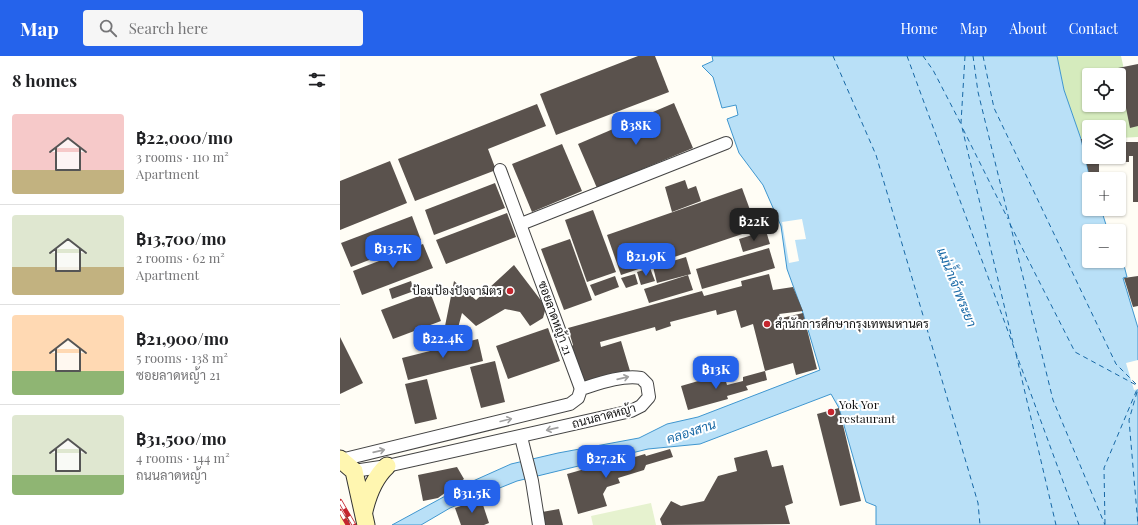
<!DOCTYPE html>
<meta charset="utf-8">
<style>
:root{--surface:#fff;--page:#f6f6f6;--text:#202124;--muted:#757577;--line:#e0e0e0;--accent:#2563eb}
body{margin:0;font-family:"Playfair Display",Sarabun,serif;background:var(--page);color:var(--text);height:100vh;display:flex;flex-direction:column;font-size:15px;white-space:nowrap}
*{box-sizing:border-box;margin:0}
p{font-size:13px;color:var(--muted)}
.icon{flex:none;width:22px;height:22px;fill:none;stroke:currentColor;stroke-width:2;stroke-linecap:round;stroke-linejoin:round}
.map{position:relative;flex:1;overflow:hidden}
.side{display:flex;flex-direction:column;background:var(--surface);width:340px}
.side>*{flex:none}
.buttons{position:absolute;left:742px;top:12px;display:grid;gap:8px}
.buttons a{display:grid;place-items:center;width:44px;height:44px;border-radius:4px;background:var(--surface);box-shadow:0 1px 3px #0004;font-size:20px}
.price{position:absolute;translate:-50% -34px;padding:0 9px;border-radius:8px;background:var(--accent);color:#fff;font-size:13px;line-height:26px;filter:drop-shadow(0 1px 2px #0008)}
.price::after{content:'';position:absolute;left:50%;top:24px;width:12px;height:9px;margin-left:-6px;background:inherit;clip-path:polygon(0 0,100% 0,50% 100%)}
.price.current{background:#222;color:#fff}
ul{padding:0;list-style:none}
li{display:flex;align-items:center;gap:12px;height:100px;padding:0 12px}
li+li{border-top:1px solid var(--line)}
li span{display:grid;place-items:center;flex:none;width:112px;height:80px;border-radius:4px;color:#555}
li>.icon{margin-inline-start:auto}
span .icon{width:48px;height:48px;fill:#fffc;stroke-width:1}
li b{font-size:17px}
h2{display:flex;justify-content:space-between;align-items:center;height:48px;padding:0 12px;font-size:17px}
header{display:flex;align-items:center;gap:24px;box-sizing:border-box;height:56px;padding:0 20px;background:var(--accent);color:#fff}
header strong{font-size:19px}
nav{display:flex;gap:22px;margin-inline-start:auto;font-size:14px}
.search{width:280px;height:36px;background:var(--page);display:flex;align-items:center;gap:10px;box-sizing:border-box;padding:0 14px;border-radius:4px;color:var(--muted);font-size:15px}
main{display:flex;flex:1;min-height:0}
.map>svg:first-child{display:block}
.grass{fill:#d5ebbd;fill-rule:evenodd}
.pitch{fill:#e6f2cf}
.water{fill:#b9e0f7;stroke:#3f96cf}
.pier{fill:#fffdf5}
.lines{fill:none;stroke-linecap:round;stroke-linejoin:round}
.ferry{stroke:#1768a6;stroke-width:1;stroke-dasharray:5 4;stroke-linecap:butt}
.building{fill:#5a524d}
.street-casing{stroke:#444;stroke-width:14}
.secondary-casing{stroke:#333;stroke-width:19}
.street{stroke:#fff;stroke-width:12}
.secondary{stroke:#fff6b0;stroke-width:17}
.rail-casing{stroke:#c4262e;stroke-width:4.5}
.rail{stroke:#fff;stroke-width:3;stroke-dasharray:9;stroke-linecap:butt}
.oneway{stroke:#a0a0a0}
.poi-dot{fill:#c4262e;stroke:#fff;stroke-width:1.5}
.labels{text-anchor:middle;stroke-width:4;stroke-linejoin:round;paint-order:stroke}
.poi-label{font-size:12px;fill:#111;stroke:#fff;text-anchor:start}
.street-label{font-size:12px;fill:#111;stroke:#fff}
.water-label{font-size:13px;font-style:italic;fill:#1768a6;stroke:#fff}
</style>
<header>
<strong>Map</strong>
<div class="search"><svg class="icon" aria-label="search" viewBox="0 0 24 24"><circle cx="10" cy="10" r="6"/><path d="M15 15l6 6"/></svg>Search here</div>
<nav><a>Home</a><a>Map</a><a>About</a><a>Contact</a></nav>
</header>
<main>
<section class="side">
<h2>8 homes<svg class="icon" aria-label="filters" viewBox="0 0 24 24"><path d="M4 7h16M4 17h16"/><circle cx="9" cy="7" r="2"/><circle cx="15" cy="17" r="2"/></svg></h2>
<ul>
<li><span style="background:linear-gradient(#f6c9c9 70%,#c2b280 0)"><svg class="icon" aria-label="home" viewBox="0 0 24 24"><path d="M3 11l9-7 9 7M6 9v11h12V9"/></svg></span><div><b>฿22,000/mo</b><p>3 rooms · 110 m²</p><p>Apartment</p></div></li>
<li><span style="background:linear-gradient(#dfe7d0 65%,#c2b280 0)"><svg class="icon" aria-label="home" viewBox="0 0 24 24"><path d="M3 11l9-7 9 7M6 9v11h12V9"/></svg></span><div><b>฿13,700/mo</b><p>2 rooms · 62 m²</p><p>Apartment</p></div></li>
<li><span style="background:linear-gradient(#ffd9b3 70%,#8fb573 0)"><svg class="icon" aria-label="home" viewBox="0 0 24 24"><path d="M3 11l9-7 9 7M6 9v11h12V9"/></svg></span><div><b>฿21,900/mo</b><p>5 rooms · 138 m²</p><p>ซอยลาดหญ้า 21</p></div></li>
<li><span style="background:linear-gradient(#dfe7d0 75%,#8fb573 0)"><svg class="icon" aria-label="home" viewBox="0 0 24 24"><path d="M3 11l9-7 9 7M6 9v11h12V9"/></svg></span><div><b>฿31,500/mo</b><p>4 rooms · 144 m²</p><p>ถนนลาดหญ้า</p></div></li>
</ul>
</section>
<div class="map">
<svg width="798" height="469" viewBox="0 0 798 469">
<rect width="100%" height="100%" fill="#fffdf5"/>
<path class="grass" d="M 717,0 L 781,0 L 796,67 L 798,67 L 798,81 L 779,82 L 779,71 L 749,71 L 749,83 L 741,83 L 724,34 ZM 749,19 L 779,19 L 779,49 L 749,49 Z"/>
<path class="pitch" d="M 311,447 L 316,469 L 253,469 L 251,460 Z"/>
<path class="water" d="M 372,0 L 717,0 L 724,34 L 741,83 L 750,123 L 749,123 L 749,153 L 761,153 L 768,175 L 749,175 L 749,205 L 779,205 L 780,194 L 787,221 L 783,222 L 798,272 L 798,469 L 536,469 L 536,450 L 526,446 L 499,352 L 491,338 L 360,388 L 308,393 L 177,425 L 110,452 L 81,469 L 52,469 L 133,425 L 171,408 L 218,397 L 299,382 L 327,368 L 358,361 L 480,314 L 463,257 L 447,213 L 441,170 L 423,129 L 399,97 L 387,63 L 398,59 L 396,49 L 382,52 L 373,21 L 362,10 L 373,5 Z"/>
<g class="pier">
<path d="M 462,163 L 466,183 L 455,184 L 459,205 L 449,207 L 442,166 Z"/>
<path d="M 798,304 L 798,333 L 794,334 L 786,307 Z"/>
</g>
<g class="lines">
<g class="ferry">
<path d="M 493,0 L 536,99 L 638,447 L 640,469"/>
<path d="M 567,0 L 739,469"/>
<path d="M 583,0 L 593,14 L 621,68"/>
<path d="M 625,0 L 621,67 L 673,287"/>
<path d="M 633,0 L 638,36 L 713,344 L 765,469"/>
<path d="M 643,0 L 654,52 L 776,308 L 796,328"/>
<path d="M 623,73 L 668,163"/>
<path d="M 670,168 L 735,296 L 798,330"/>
<path d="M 676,298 L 716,469"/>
<path d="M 797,336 L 789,364 L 798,469"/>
<path d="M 765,468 L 764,412 L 798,331"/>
</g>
</g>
<g class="building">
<path d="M 298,0 L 315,0 L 329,36 L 216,79 L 200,38 Z"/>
<path d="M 798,8 L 798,70 L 790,72 L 778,12 Z"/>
<path d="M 334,47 L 353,92 L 257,132 L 238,88 Z"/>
<path d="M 197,48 L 206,70 L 148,93 L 156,114 L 75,145 L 58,103 Z"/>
<path d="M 741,83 L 749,83 L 749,101 L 759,101 L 759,117 L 749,118 Z"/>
<path d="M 779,86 L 798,86 L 798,100 L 789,100 L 789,106 L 760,106 L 760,101 L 779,101 Z"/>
<path d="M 222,88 L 242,135 L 192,156 L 172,108 Z"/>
<rect x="793" y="100" width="5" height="46"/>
<path d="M 50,105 L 67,147 L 0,174 L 0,125 Z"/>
<path d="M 345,124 L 348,133 L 356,130 L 361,145 L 332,156 L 325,131 Z"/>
<path d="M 155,127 L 165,152 L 94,179 L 85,154 Z"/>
<path d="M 402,132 L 417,173 L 281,219 L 267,179 Z"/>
<path d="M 253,154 L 276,216 L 247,226 L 225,164 Z"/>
<path d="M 167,157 L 176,181 L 106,208 L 96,184 Z"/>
<path d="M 72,160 L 81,184 L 11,211 L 1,187 Z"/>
<path d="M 426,175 L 430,188 L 403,196 L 399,183 Z"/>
<path d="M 230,183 L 252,244 L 224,254 L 201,193 Z"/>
<path d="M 83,188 L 93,212 L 22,239 L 13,215 Z"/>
<path d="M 429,192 L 435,212 L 362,233 L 356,213 Z"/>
<path d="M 346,201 L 351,218 L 317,227 L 313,211 Z"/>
<path d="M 174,209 L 206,251 L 203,262 L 190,270 L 180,256 L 165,253 L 136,270 L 122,257 L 118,272 L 105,270 L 114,225 L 136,244 Z"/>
<path d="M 310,212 L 315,225 L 301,229 L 297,216 Z"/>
<path d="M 295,218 L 298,228 L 286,232 L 281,222 Z"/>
<path d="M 429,218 L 433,234 L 453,231 L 463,255 L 439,258 L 442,262 L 463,257 L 477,313 L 456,319 L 453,307 L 425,315 L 413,268 L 401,272 L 396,254 L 377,259 L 376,254 L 330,266 L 331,270 L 316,275 L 315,271 L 260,286 L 261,291 L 281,285 L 290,315 L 242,328 L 231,291 L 233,289 L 228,272 L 362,235 L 364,240 L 402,230 L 401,225 Z"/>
<path d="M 348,219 L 353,234 L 309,247 L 304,233 Z"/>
<path d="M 275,220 L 279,231 L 255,240 L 250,229 Z"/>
<path d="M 798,220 L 798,250 L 793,251 L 784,222 Z"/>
<path d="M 71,225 L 74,235 L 52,243 L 49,233 Z"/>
<path d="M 90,236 L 101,265 L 53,283 L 41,254 Z"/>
<path d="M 208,272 L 220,305 L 168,323 L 156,290 Z"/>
<path d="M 0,281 L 23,327 L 0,338 Z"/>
<path d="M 138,283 L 143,305 L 68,324 L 62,302 Z"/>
<path d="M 155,305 L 165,346 L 141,352 L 130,311 Z"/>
<path d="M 425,315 L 427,324 L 406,330 L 408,334 L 387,340 L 388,343 L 348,354 L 341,330 L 379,319 L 380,323 L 385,322 L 387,329 L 403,325 L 403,321 Z"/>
<path d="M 87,323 L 97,363 L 75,368 L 65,328 Z"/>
<path d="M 499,352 L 521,445 L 500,450 L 477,358 Z"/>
<path d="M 330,393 L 333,401 L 306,409 L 304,414 L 278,422 L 280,427 L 267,431 L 263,438 L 267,450 L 238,458 L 227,418 L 273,405 L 274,407 L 305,398 L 306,400 Z"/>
<path d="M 427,394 L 432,411 L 443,409 L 453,447 L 445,450 L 450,468 L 322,469 L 320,463 L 331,445 L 341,450 L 364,445 L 378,420 L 397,415 L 394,402 Z"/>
<path d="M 117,411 L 124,423 L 98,442 L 83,445 L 78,419 Z"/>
<path d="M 141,443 L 149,467 L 144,469 L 121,469 L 115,452 Z"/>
<path d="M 219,453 L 223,469 L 205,469 L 202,456 Z"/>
</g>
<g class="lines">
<g class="street-casing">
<g id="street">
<path d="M 160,114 L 241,333"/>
<path d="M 181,168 L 386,87"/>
<path d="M 181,381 L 192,425 L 199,469"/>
<path d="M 1,404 L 230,348 L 238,342 L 241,333 C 260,327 282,319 301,322 L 307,328 L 309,341 L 301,350 L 291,355 L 47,410 L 14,415"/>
</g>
</g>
<g class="secondary-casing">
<g id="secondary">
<path d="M 0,403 L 14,415 L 26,469"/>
<path d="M 24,455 C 28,438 34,422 47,410"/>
<path d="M 0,467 L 0,469"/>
</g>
</g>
<use href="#street" class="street"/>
<use href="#secondary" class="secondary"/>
<g class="rail-casing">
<g id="rail">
<path d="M 0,445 L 14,469"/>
<path d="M 0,455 L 8,469"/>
</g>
</g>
<use href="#rail" class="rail"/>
</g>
<defs><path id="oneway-shaft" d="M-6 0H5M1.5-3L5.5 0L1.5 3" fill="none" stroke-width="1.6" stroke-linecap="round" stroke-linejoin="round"/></defs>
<g class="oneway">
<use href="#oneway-shaft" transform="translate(283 322) rotate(-13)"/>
<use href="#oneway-shaft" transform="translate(166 364) rotate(-14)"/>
<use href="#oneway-shaft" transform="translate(212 373) rotate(167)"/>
<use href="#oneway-shaft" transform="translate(39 395) rotate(-13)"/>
</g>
<g class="poi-dot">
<circle cx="170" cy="235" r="4"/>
<circle cx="427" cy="268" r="4"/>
<circle cx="491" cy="356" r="4"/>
</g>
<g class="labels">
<g class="poi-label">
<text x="162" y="239" text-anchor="end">ป้อมป้องปัจจามิตร</text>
<text x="435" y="272">สำนักการศึกษากรุงเทพมหานคร</text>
<text x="499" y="353">Yok Yor<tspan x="499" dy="14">restaurant</tspan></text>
</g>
<g class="street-label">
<text transform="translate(215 262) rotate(70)" y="4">ซอยลาดหญ้า 21</text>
<text transform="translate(264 360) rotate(-15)" y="4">ถนนลาดหญ้า</text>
</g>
<g class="water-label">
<text transform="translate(617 231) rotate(68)" y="5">แม่น้ำเจ้าพระยา</text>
<text transform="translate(351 375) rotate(-18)" y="5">คลองสาน</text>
</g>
</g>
</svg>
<div class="buttons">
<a><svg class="icon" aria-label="locate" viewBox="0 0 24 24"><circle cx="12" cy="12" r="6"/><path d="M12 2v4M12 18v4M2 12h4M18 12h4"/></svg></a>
<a><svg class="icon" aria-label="layers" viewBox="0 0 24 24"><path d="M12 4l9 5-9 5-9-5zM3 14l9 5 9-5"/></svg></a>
<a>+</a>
<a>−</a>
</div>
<b class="price" style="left:296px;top:90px">฿38K</b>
<b class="price current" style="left:414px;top:186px">฿22K</b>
<b class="price" style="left:53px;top:213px">฿13.7K</b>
<b class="price" style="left:306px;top:221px">฿21.9K</b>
<b class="price" style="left:103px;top:303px">฿22.4K</b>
<b class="price" style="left:376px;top:334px">฿13K</b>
<b class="price" style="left:266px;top:423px">฿27.2K</b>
<b class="price" style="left:132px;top:458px">฿31.5K</b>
</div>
</main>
